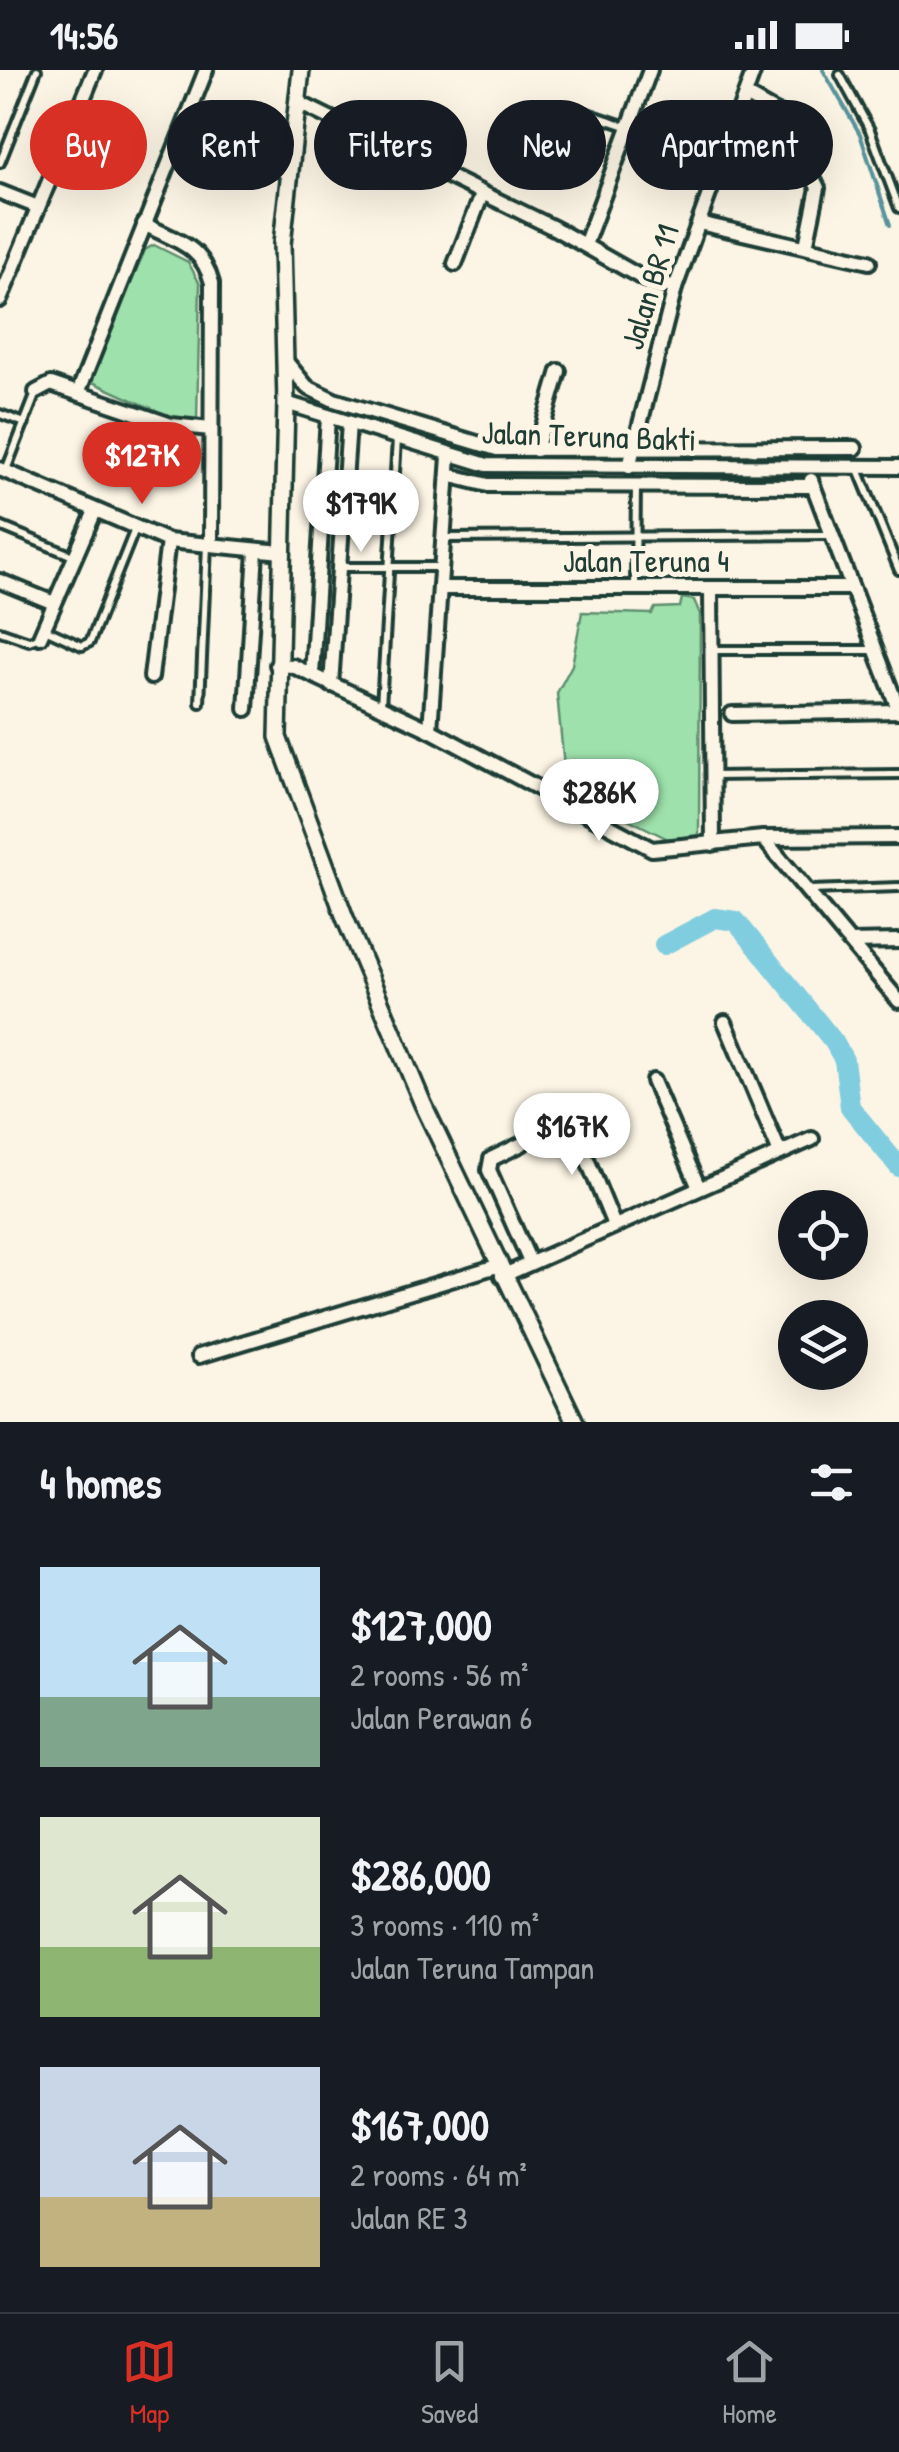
<!DOCTYPE html>
<meta charset="utf-8">
<style>
:root{--surface:#171b24;--page:#20242c;--text:#f1f3f6;--muted:#9ea1a6;--line:#363941;--accent:#d93025}
body{margin:0;font-family:"Patrick Hand",sans-serif;background:var(--page);color:var(--text);height:100vh;display:flex;flex-direction:column;font-size:38px;white-space:nowrap}
*{box-sizing:border-box;margin:0}
p{font-size:32px;color:var(--muted)}
.icon{flex:none;width:55px;height:55px;fill:none;stroke:currentColor;stroke-width:2;stroke-linecap:round;stroke-linejoin:round}
.map{position:relative;height:1352px;overflow:hidden}
.details{display:flex;flex-direction:column;background:var(--surface);flex:1}
.details>*{flex:none}
.top-card{position:absolute;left:30px;top:30px;width:840px;height:90px;display:flex;gap:20px}
.buttons{position:absolute;left:778px;top:1120px;display:grid;gap:20px}
.buttons a{display:grid;place-items:center;width:90px;height:90px;border-radius:50%;background:var(--surface);box-shadow:0 10px 40px #0002;font-size:50px}
.price{position:absolute;translate:-50% -85px;padding:0 22px;border-radius:35px;background:#fff;color:#222;font-size:32px;line-height:65px;filter:drop-shadow(0 2px 5px #0008)}
.price::after{content:'';position:absolute;left:50%;top:60px;width:30px;height:22px;margin-left:-15px;background:inherit;clip-path:polygon(0 0,100% 0,50% 100%)}
.price.on{background:var(--accent);color:#fff}
ul{padding:0;list-style:none}
li{display:flex;align-items:center;gap:30px;height:250px;padding:0 40px}
li span{display:grid;place-items:center;flex:none;width:280px;height:200px;border-radius:0px;color:#555}
li>.icon{margin-inline-start:auto}
span .icon{width:120px;height:120px;fill:#fffc;stroke-width:1}
li b{font-size:42px}
h2{display:flex;justify-content:space-between;align-items:center;height:120px;padding:0 40px;font-size:42px}
.chip{padding:0 35px;border-radius:45px;background:var(--surface);box-shadow:0 10px 40px #0002;font-size:35px;line-height:90px}
.chip.on{background:var(--accent);color:#fff}
.status{display:flex;justify-content:space-between;align-items:center;height:70px;padding:0 50px;background:var(--surface);direction:ltr}
.status svg{height:28px;fill:currentColor}
.tabs{display:flex;justify-content:space-around;align-items:center;height:140px;border-top:2px solid var(--line);background:var(--surface);font-size:28px;color:var(--muted)}
.tabs a{display:grid;justify-items:center;gap:5px}
.tabs .on{color:var(--accent)}
.map>svg:first-child{display:block}
.green{fill:#9ee1ac;stroke:#5e8f70;stroke-width:2.5}
.lines{fill:none;stroke-linecap:round;stroke-linejoin:round}
.stream{stroke:#59939b;stroke-width:4}
.river{stroke:#80cddf;stroke-width:20}
.service-casing{stroke:#1f3d34;stroke-width:14}
.minor-casing{stroke:#1f3d34;stroke-width:20}
.tertiary-casing{stroke:#1f3d34;stroke-width:22}
.service{stroke:#fcf5e5;stroke-width:6}
.minor{stroke:#fcf5e5;stroke-width:12}
.tertiary{stroke:#fcf5e5;stroke-width:15}
.labels{text-anchor:middle;stroke-width:10;stroke-linejoin:round;paint-order:stroke}
.street-label{font-size:32px;fill:#1f3d34;stroke:#fcf5e5}
</style>
<div class="status"><b>14:56</b><svg viewBox="0 0 49 12"><path d="M0 12V9h3v3zM5 12V6h3v6zM10 12V3h3v9zM15 12V0h3v12zM26 1h20v11H26zM47 4h2v5h-2z"/></svg></div>
<div class="map">
<svg width="899" height="1352" viewBox="0 0 899 1352">
<rect width="100%" height="100%" fill="#fcf5e5"/>
<filter id="ink" filterUnits="userSpaceOnUse"><feTurbulence type="fractalNoise" baseFrequency=".01" numOctaves="2"/><feDisplacementMap in="SourceGraphic" scale="20" xChannelSelector="R" yChannelSelector="G"/><feConvolveMatrix kernelMatrix="1 2 1 2 8 2 1 2 1" color-interpolation-filters="sRGB"/></filter>
<g filter="url(#ink)">
<g class="green">
<path d="M 154,175 L 188,192 L 200,214 L 197,351 L 173,348 L 90,311 L 145,180 Z"/>
<path d="M 682,528 L 694,530 L 700,544 L 699,765 L 668,769 L 566,718 L 557,623 L 572,595 L 582,542 L 652,544 L 655,538 L 680,537 Z"/>
</g>
<g class="lines">
<path class="stream" d="M 823,0 L 860,64 L 890,155"/>
<path class="river" d="M 664,875 L 715,848 L 736,851 L 834,972 L 844,990 L 850,1037 L 899,1097"/>
<g class="service-casing">
<g id="service">
<path d="M 840,5 L 870,60 L 899,138"/>
<path d="M 587,43 L 721,88"/>
<path d="M 0,93 L 37,0"/>
<path d="M 0,344 L 25,353"/>
<path d="M 858,399 L 899,500"/>
<path d="M 6,400 L 36,323"/>
<path d="M 0,456 L 73,486"/>
<path d="M 444,468 L 830,465"/>
<path d="M 341,497 L 441,497"/>
<path d="M 635,517 L 636,415"/>
<path d="M 45,559 L 82,576 L 90,572 L 135,459"/>
<path d="M 0,561 L 29,571 L 40,567"/>
<path d="M 711,580 L 874,580"/>
<path d="M 200,633 L 207,475"/>
<path d="M 381,636 L 397,369"/>
<path d="M 712,706 L 899,704"/>
<path d="M 810,820 L 899,817"/>
</g>
</g>
<g class="minor-casing">
<g id="minor">
<path d="M 745,25 L 784,47 L 818,118 L 806,176"/>
<path d="M 297,32 L 554,158 L 644,209 L 675,218"/>
<path d="M 182,62 L 288,103"/>
<path d="M 0,122 L 38,137"/>
<path d="M 699,153 L 869,192"/>
<path d="M 144,154 C 176,171 202,175 212,213 L 211,474"/>
<path d="M 585,175 L 650,0"/>
<path d="M 455,194 L 482,124"/>
<path d="M 0,230 L 95,0"/>
<path d="M 284,289 L 307,317 L 334,330 L 497,379 L 855,378"/>
<path d="M 36,322 L 51,314 L 171,355 L 211,359"/>
<path d="M 78,323 L 206,0"/>
<path d="M 286,333 L 487,395 L 899,397"/>
<path d="M 536,380 L 559,301"/>
<path d="M 629,397 L 675,218 L 754,0"/>
<path d="M 0,399 L 168,471 L 282,482"/>
<path d="M 448,405 L 488,415 L 812,416"/>
<path d="M 811,410 L 899,641"/>
<path d="M 0,511 L 54,533"/>
<path d="M 440,518 L 851,518"/>
<path d="M 711,519 L 713,774"/>
<path d="M 40,567 L 95,441"/>
<path d="M 277,595 L 293,596 L 430,660 L 652,779 L 763,768 L 899,931"/>
<path d="M 312,605 L 328,347"/>
<path d="M 151,607 L 168,471"/>
<path d="M 331,615 L 349,353"/>
<path d="M 246,639 L 256,481"/>
<path d="M 732,644 L 899,641"/>
<path d="M 430,660 L 449,386"/>
<path d="M 763,768 L 899,767"/>
<path d="M 851,872 L 899,871"/>
<path d="M 725,952 L 780,1083"/>
<path d="M 653,1011 L 699,1118"/>
<path d="M 569,1045 L 614,1155"/>
<path d="M 522,1074 L 491,1089 L 489,1100 L 530,1192"/>
<path d="M 502,1206 L 812,1069"/>
<path d="M 199,1286 L 497,1196"/>
</g>
</g>
<g class="tertiary-casing">
<path id="tertiary" d="M 301,0 L 282,174 L 286,333 L 278,667 L 345,848 L 423,1034 L 575,1352"/>
</g>
<use href="#service" class="service"/>
<use href="#minor" class="minor"/>
<use href="#tertiary" class="tertiary"/>
</g>
</g>
<g class="labels">
<g class="street-label">
<text transform="translate(650 217) rotate(-73)" y="11">Jalan BR 11</text>
<text transform="translate(589 366) rotate(2)" y="11">Jalan Teruna Bakti</text>
<text x="646" y="502">Jalan Teruna 4</text>
</g>
</g>
</svg>
<div class="buttons">
<a><svg class="icon" aria-label="locate" viewBox="0 0 24 24"><circle cx="12" cy="12" r="6"/><path d="M12 2v4M12 18v4M2 12h4M18 12h4"/></svg></a>
<a><svg class="icon" aria-label="layers" viewBox="0 0 24 24"><path d="M12 4l9 5-9 5-9-5zM3 14l9 5 9-5"/></svg></a>
</div>
<b class="price on" style="left:142px;top:437px">$127K</b>
<b class="price" style="left:361px;top:485px">$179K</b>
<b class="price" style="left:599px;top:774px">$286K</b>
<b class="price" style="left:572px;top:1108px">$167K</b>
<div class="top-card">
<a class="chip on">Buy</a>
<a class="chip">Rent</a>
<a class="chip">Filters</a>
<a class="chip">New</a>
<a class="chip">Apartment</a>
</div>
</div>
<section class="details">
<h2>4 homes<svg class="icon" aria-label="filters" viewBox="0 0 24 24"><path d="M4 7h16M4 17h16"/><circle cx="9" cy="7" r="2"/><circle cx="15" cy="17" r="2"/></svg></h2>
<ul>
<li><span style="background:linear-gradient(#bfe0f5 65%,#7fa58c 0)"><svg class="icon" aria-label="home" viewBox="0 0 24 24"><path d="M3 11l9-7 9 7M6 9v11h12V9"/></svg></span><div><b>$127,000</b><p>2 rooms · 56 m²</p><p>Jalan Perawan 6</p></div></li>
<li><span style="background:linear-gradient(#dfe7d0 65%,#8fb573 0)"><svg class="icon" aria-label="home" viewBox="0 0 24 24"><path d="M3 11l9-7 9 7M6 9v11h12V9"/></svg></span><div><b>$286,000</b><p>3 rooms · 110 m²</p><p>Jalan Teruna Tampan</p></div></li>
<li><span style="background:linear-gradient(#c9d6e8 65%,#c2b280 0)"><svg class="icon" aria-label="home" viewBox="0 0 24 24"><path d="M3 11l9-7 9 7M6 9v11h12V9"/></svg></span><div><b>$167,000</b><p>2 rooms · 64 m²</p><p>Jalan RE 3</p></div></li>
</ul>
</section>
<nav class="tabs">
<a class="on"><svg class="icon" aria-label="map" viewBox="0 0 24 24"><path d="M3 6l6-2 6 2 6-2v14l-6 2-6-2-6 2zM9 4v14M15 6v14"/></svg>Map</a>
<a><svg class="icon" aria-label="saved" viewBox="0 0 24 24"><path d="M7 4h10v16l-5-4-5 4z"/></svg>Saved</a>
<a><svg class="icon" aria-label="home" viewBox="0 0 24 24"><path d="M3 11l9-7 9 7M6 9v11h12V9"/></svg>Home</a>
</nav>
